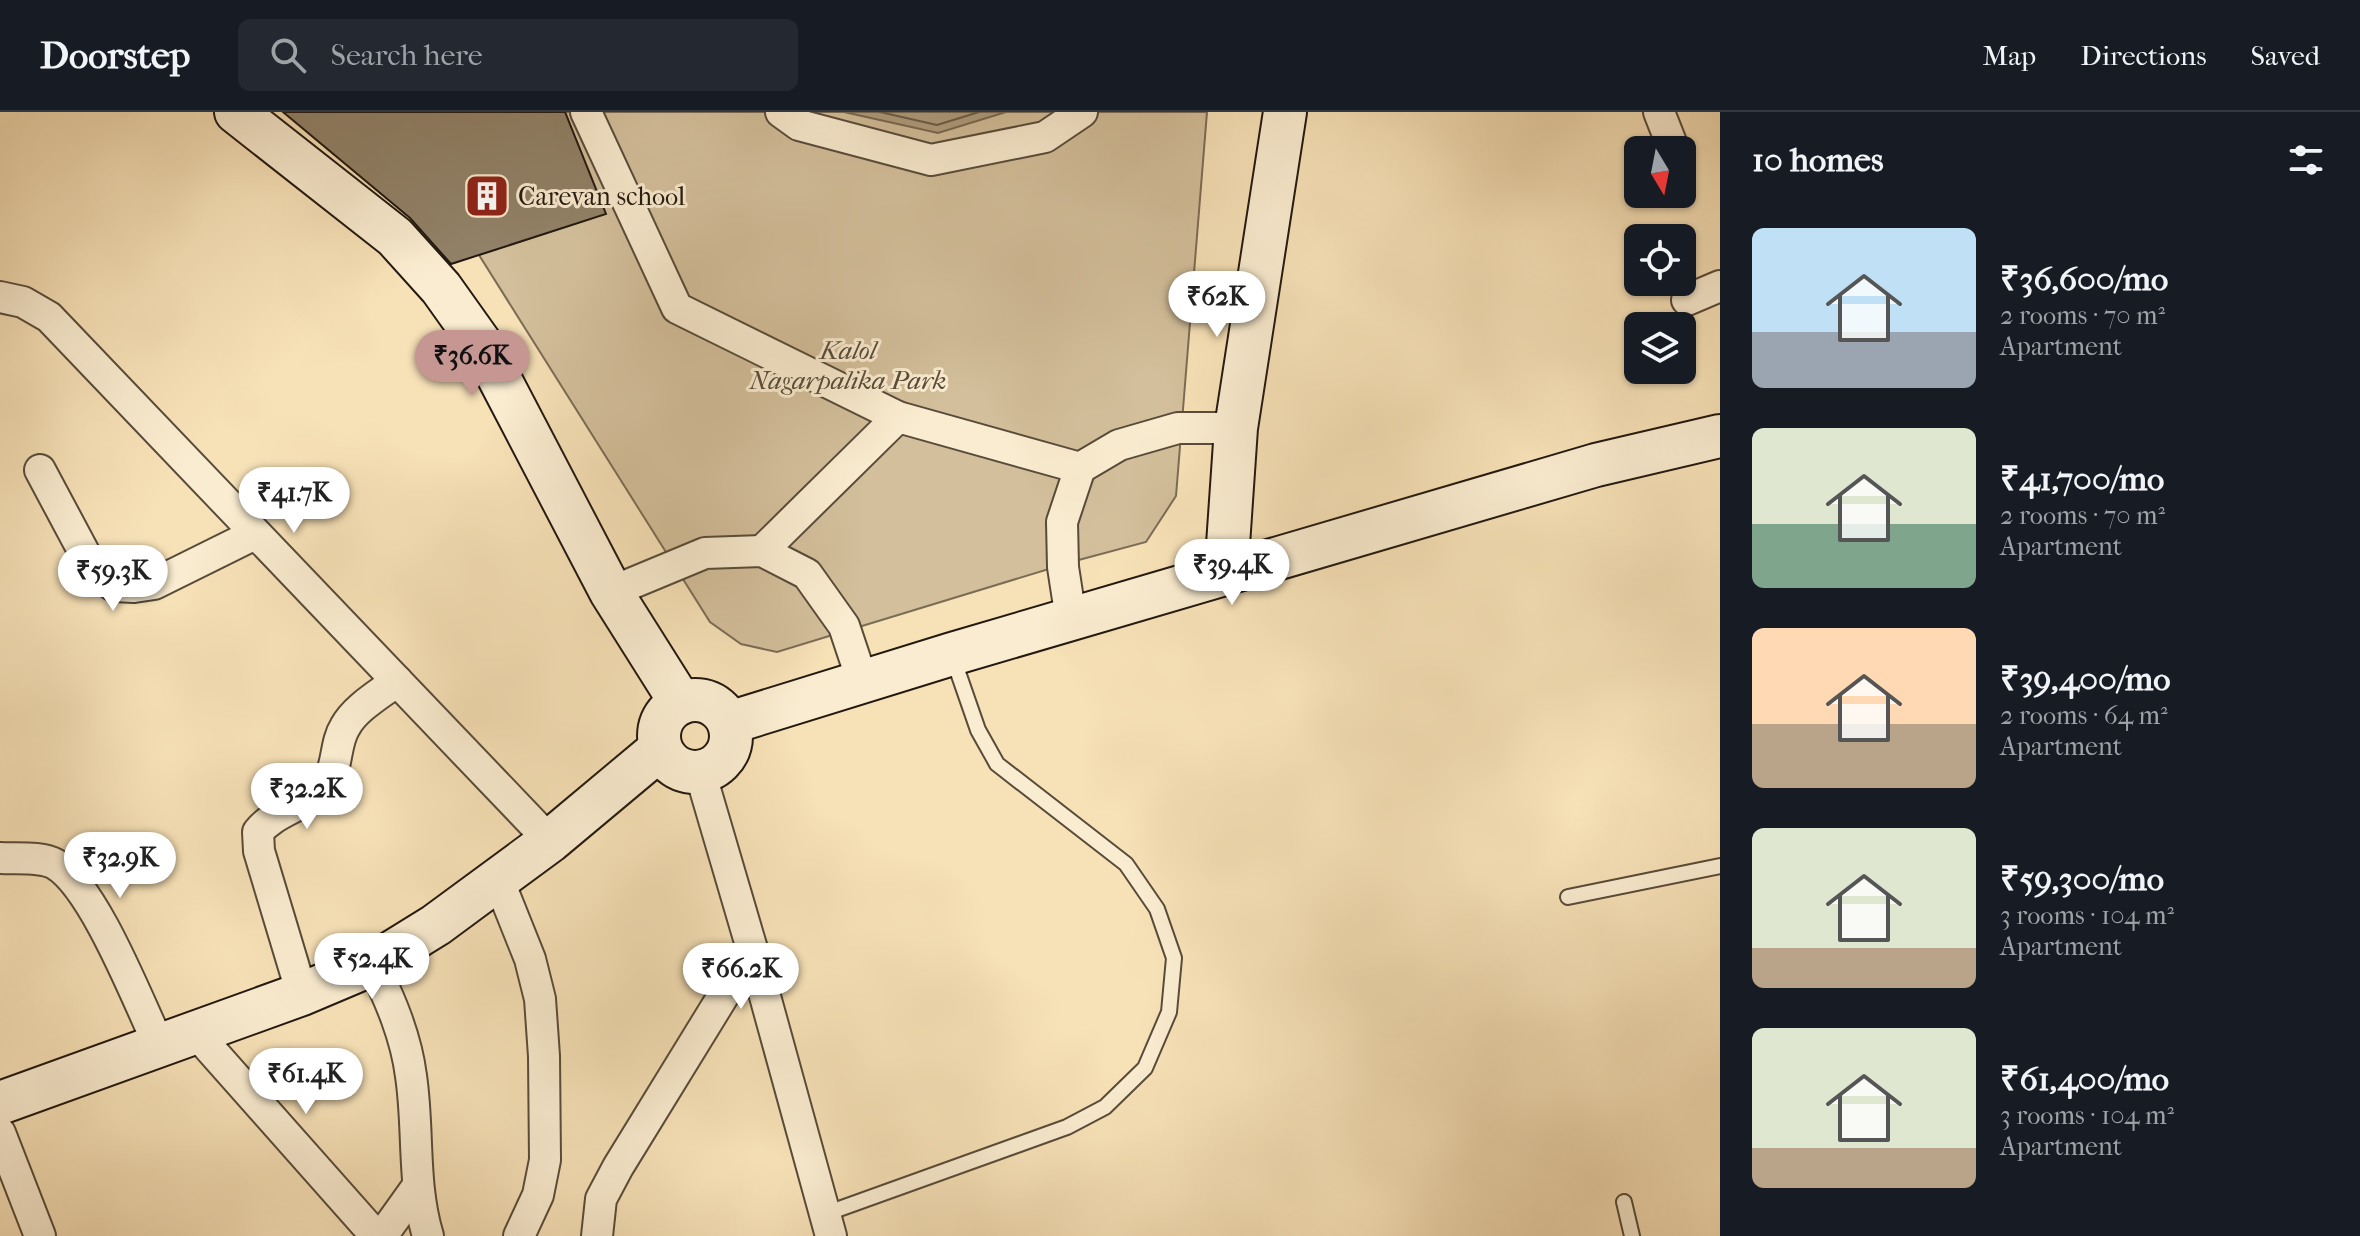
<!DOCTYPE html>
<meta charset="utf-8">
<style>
:root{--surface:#171b24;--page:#242831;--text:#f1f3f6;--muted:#9ea1a6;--line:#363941;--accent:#c59692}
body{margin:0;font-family:"IM FELL French Canon",serif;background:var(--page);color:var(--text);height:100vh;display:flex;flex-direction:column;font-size:30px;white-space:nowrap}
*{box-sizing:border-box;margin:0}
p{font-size:26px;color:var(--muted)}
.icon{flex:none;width:44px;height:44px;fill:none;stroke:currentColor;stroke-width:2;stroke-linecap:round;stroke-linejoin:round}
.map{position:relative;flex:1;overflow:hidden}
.panel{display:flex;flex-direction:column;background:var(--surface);width:640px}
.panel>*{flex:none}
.needle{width:52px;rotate:170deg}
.tools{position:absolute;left:1624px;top:24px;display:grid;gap:16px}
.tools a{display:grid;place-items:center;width:72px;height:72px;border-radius:12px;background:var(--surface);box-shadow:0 2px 6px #0004;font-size:40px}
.price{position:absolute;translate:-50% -68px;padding:0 18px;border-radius:28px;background:#fff;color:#222;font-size:26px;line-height:52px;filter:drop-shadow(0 2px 4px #0008)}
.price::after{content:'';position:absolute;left:50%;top:48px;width:24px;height:18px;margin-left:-12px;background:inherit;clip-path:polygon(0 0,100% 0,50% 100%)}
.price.on{background:var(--accent);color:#111}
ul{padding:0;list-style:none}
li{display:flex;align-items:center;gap:24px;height:200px;padding:0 32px}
li span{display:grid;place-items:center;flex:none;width:224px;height:160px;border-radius:12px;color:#555}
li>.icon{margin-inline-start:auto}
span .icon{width:96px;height:96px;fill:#fffc;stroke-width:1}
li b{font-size:34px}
h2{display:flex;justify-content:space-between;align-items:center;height:96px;padding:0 32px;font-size:34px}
header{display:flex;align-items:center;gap:48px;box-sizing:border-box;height:112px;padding:0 40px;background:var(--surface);border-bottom:2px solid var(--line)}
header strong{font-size:38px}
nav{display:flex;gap:44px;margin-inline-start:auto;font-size:28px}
.search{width:560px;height:72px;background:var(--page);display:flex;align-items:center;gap:20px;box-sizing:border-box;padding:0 28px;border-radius:12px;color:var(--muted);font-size:30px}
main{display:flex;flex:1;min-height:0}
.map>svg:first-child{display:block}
.green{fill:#d3bf9b;stroke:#7b6c56;stroke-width:2}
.water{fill:#af9d7e;stroke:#776852;stroke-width:2}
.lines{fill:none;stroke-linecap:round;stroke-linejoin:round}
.shore{stroke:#695b47;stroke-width:2}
.building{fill:#918167;stroke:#231910;stroke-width:2}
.lane-casing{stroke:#584b3a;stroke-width:18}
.street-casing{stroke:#584b3a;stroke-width:34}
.secondary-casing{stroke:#231910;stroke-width:46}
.lane{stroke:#faecd0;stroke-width:14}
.street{stroke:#faecd0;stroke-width:30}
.secondary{stroke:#faecd0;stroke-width:42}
.labels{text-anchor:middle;stroke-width:6;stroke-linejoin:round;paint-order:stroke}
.poi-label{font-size:26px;fill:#231910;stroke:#faecd0;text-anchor:start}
.park-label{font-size:26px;font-style:italic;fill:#584b3a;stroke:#faecd0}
</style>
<header>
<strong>Doorstep</strong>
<div class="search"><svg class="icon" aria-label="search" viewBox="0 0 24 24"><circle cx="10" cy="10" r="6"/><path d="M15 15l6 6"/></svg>Search here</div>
<nav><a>Map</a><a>Directions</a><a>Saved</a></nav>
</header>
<main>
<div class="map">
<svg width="1720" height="1124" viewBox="0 0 1720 1124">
<rect width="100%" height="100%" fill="#f7e1b7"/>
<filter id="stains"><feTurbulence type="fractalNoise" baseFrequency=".0025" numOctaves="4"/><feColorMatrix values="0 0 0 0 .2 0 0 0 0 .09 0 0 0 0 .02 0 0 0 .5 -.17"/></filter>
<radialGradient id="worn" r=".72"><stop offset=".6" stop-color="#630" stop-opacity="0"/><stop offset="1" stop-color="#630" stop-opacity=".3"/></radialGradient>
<path class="green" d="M 565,0 L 1207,0 L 1176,384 L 1146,430 L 1075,449 L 777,540 L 741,532 L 710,510 L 479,143 L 605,102 Z"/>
<path class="water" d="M 844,0 L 1006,0 L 938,21 Z"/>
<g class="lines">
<path class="shore" d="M 880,0 L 937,13 L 979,0"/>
</g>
<path class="building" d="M 283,0 L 565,0 L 606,102 L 451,152 L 410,106 Z"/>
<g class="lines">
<g class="lane-casing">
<g id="lane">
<path d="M 1568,785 L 1720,754"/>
<path d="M 1624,1090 L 1632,1124"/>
<path d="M 825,1102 L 1067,1015 L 1105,995 L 1145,956 L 1169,900 L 1174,846 L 1157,797 L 1126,752 L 997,652 L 978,618 L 953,546"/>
</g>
</g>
<g class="street-casing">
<g id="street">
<path d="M 586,0 L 677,196 L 898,305 L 1080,356"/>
<path d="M 781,0 L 799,13 L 931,48 L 1045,25 L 1082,0"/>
<path d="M 1659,0 L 1674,38"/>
<path d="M 0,185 L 23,190 L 49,205 L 550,729"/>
<path d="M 1687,188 L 1720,174"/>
<path d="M 40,358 L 95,461 L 114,474 L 134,475 L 154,472 L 255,422"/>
<path d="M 762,439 L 898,305"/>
<path d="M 611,480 L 705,441 L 762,439 L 807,462 L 844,514 L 863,571"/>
<path d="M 1071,507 L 1063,455 L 1062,410 L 1080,356 L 1119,333 L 1178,316 L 1236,316"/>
<path d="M 700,660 L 752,837 L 831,1124"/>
<path d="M 0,746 C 16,747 41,744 55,752 C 94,775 138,889 159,933"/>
<path d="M 498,767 L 530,847 L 540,887 L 544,944 L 545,1048 L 538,1083 L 519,1124"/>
<path d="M 373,852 C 390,888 406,924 411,964 C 419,1017 412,1071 428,1124"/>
<path d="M 302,882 L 259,739 L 258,720 C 276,697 310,694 328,669 C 338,653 335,631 345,615 C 355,596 380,582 397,569"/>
<path d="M 196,921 L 376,1124"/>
<path d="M 0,1021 L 40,1124"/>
<path d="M 382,1124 L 417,1075"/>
<path d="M 597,1124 L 601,1087 L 618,1055 L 752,837"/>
</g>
</g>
<g class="secondary-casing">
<g id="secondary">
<path d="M 236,0 L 395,125 L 441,176 L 483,235 L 611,480 L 681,591"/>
<path d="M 1226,462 L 1236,316 L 1285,0"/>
<circle cx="695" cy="624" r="36"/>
<path d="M 729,611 L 952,542 L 1596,353 L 1720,324"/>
<path d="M 0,991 L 302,882 L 373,852 L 436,813 L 550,729 L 660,637"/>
</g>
</g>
<use href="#lane" class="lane"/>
<use href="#street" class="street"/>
<use href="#secondary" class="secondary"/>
</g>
<defs>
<g id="building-square" transform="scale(2.3)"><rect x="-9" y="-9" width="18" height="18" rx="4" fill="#8f2418" stroke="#faecd0"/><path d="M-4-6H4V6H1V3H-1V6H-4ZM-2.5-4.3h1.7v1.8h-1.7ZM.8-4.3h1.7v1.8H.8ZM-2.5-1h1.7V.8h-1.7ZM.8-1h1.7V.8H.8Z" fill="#fff"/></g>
</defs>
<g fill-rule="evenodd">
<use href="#building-square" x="487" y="84"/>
</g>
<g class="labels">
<g class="poi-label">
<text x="518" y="93">Carevan school</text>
</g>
<g class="park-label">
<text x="848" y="247">Kalol<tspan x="848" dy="30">Nagarpalika Park</tspan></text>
</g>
</g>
<rect width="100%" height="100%" filter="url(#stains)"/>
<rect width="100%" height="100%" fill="url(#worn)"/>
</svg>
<div class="tools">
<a><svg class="needle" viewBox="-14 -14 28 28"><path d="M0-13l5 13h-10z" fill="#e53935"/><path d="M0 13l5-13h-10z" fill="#9ea1a6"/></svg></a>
<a><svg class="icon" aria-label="locate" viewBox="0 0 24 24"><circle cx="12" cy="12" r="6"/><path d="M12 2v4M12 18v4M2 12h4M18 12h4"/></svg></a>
<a><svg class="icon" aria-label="layers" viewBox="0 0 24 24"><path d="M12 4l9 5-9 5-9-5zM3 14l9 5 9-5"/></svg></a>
</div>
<b class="price" style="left:1217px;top:227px">₹62K</b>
<b class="price on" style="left:472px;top:286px">₹36.6K</b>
<b class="price" style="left:294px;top:423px">₹41.7K</b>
<b class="price" style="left:1232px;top:495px">₹39.4K</b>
<b class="price" style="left:113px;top:501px">₹59.3K</b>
<b class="price" style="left:307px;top:719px">₹32.2K</b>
<b class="price" style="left:120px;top:788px">₹32.9K</b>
<b class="price" style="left:372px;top:889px">₹52.4K</b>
<b class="price" style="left:741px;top:899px">₹66.2K</b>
<b class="price" style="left:306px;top:1004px">₹61.4K</b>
</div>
<section class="panel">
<h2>10 homes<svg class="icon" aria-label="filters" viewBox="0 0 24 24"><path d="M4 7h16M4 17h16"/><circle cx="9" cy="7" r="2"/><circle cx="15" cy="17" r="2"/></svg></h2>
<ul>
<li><span style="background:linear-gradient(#bfe0f5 65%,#9aa5b1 0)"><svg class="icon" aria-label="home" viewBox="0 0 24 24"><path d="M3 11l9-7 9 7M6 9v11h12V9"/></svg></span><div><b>₹36,600/mo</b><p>2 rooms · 70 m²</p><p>Apartment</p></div></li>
<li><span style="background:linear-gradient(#dfe7d0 60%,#7fa58c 0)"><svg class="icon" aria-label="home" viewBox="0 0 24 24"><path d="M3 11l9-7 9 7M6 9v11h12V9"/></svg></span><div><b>₹41,700/mo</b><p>2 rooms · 70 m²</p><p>Apartment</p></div></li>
<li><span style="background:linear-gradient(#ffd9b3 60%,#b9a48a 0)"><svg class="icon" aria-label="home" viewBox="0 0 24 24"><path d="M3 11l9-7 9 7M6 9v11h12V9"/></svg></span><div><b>₹39,400/mo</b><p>2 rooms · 64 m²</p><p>Apartment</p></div></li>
<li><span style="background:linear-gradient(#dfe7d0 75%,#b9a48a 0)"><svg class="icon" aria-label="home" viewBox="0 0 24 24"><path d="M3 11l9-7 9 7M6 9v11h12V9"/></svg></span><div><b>₹59,300/mo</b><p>3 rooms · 104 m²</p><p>Apartment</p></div></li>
<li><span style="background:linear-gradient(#dfe7d0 75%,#b9a48a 0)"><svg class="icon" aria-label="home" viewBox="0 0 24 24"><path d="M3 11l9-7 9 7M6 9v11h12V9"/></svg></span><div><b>₹61,400/mo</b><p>3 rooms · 104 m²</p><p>Apartment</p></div></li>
</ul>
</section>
</main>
